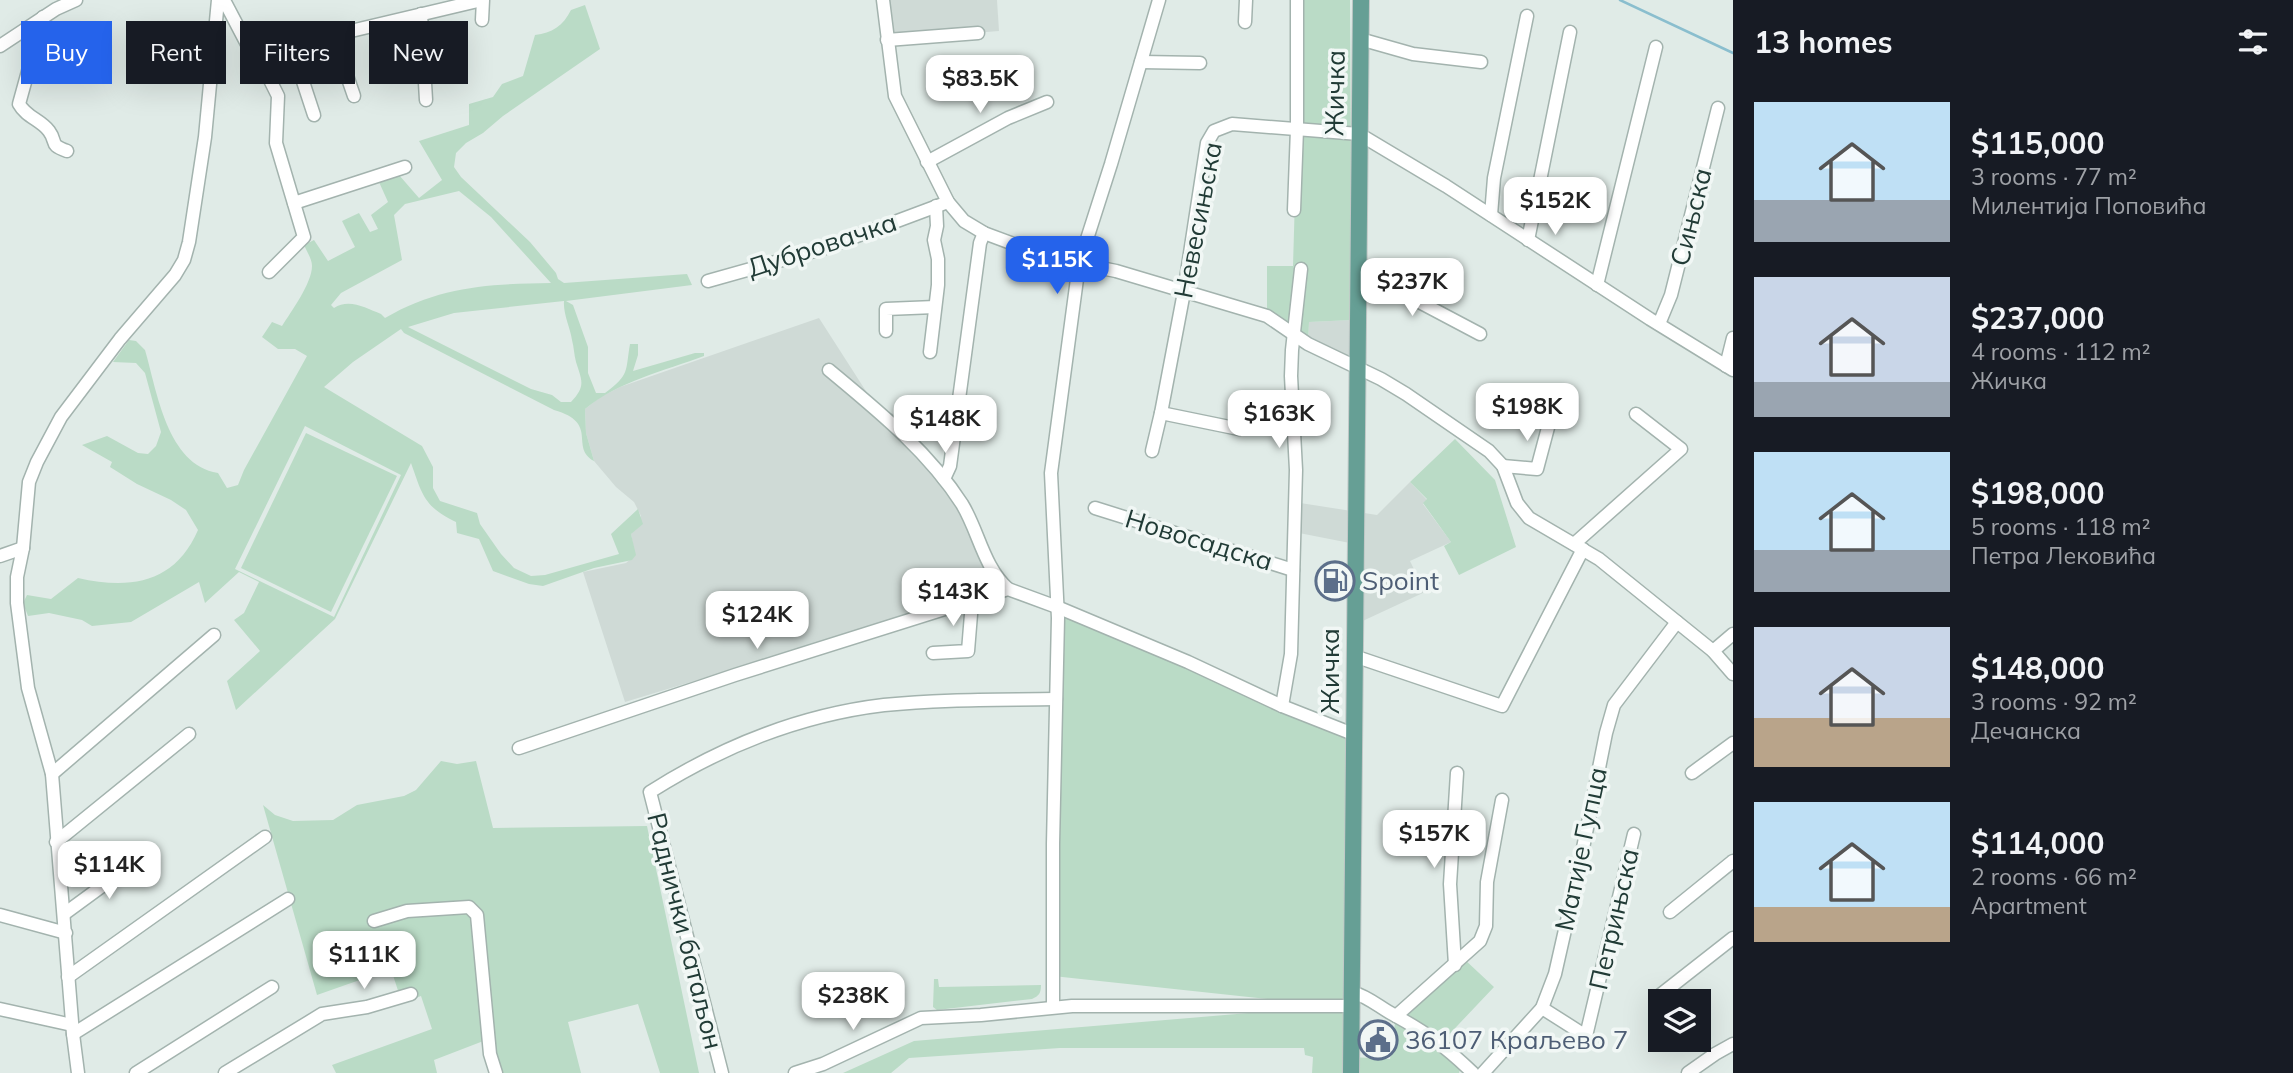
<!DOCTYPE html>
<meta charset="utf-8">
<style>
:root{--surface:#171b24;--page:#20242c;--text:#f1f3f6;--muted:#9ea1a6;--accent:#2563eb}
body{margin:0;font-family:Mulish,sans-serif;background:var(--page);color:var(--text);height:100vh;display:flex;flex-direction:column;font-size:26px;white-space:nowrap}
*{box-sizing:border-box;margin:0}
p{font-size:23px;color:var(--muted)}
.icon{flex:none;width:38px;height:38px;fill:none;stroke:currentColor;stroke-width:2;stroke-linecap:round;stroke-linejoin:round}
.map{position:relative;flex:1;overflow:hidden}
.details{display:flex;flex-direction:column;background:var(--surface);width:560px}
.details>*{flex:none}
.guide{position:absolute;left:21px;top:21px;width:665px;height:63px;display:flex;gap:14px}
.controls{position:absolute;left:1648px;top:989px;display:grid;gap:14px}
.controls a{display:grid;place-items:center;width:63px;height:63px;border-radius:0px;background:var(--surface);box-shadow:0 7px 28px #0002;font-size:35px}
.price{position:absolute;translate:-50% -60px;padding:0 16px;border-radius:14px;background:#fff;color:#222;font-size:23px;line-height:46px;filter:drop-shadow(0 2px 4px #0008)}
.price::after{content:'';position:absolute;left:50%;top:42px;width:21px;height:16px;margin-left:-10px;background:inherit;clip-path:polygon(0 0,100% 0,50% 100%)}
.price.active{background:var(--accent);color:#fff}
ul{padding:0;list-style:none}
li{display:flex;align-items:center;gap:21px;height:175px;padding:0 21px}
li span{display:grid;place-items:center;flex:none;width:196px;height:140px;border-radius:0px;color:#555}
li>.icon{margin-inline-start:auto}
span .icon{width:84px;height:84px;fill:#fffc;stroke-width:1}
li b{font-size:30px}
h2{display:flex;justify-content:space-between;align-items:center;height:84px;padding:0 21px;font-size:30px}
.chip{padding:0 24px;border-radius:0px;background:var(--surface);box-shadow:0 7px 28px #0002;font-size:24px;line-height:63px}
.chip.active{background:var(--accent);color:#fff}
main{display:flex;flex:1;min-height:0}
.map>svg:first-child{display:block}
.built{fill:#cfdad6}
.green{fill:#badbc6;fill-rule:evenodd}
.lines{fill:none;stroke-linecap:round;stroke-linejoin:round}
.stream{stroke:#8abece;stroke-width:2.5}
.minor-casing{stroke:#a3b3ae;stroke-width:15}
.major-casing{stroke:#c1c8c7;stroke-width:18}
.minor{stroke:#fff;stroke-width:12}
.major{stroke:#669f95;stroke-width:16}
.labels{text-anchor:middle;stroke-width:7;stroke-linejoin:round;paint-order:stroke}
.street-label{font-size:26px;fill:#213b36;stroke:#f1f7f5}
.service-label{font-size:26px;fill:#4e5e75;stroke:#f1f7f5;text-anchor:start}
</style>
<main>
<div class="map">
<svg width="1733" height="1073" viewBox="0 0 1733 1073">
<rect width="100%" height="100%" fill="#e0ebe7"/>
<g class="built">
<path d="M 882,0 L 997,0 L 999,31 L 887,40 Z"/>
<path d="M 819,318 L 880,413 L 899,414 L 933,467 L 944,479 L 997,589 L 625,702 L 583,572 L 626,563 L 635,555 L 631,534 L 641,516 L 634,502 L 616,487 L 594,461 L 586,433 L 585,409 L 599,398 L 620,387 Z"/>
<path d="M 1352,320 L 1352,366 L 1308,344 L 1309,322 Z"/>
<path d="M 1410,482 L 1427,500 L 1423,504 L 1451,542 L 1410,561 L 1425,592 L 1354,625 L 1355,544 L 1294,532 L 1294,502 L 1377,515 Z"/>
</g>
<g class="green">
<path d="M 1296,0 L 1350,0 L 1352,320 L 1309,322 L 1308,344 L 1267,316 L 1267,266 L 1293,266 L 1297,129 Z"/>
<path d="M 585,5 L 600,49 L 503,116 L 483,133 L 466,143 L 456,153 L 454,167 L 461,177 L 530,242 L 556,273 L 558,279 L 564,283 L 687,274 L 692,285 L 566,301 L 573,305 L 588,347 L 588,373 L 596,393 L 605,393 C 630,374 625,373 630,344 L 638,344 L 638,355 L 633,371 L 695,353 L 704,353 L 704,356 C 664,371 619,381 585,409 L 586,433 L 594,461 C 569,447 600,423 554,410 L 404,333 L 401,329 L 353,362 L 324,387 L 422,446 L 433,467 L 433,488 L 440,501 L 477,513 L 480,524 L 501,554 L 514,568 L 531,576 L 545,575 L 619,554 L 611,534 L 638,509 L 643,524 L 631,534 L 636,555 L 632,560 L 594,568 L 543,586 L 529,584 L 493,571 L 479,539 L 457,533 L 456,522 C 424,507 422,494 411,463 L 335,619 L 236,710 L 227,681 L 260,651 L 234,620 L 244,613 L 259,582 L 239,572 L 205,603 L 199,582 L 131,622 L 92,626 L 82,620 L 49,613 L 28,616 L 23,603 L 27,595 L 51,599 L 78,578 C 131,590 175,583 198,530 L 186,510 L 171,500 L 137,484 L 110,467 L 112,462 L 82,445 L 107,436 L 138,453 L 148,454 L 156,446 L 161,432 L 145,373 L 136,363 L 113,362 L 129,340 L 136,341 L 145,350 C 157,391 167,465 218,473 L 227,488 L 238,485 L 244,470 L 307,356 L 295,349 L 278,349 L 262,337 L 272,322 L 282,326 C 291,312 312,283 312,266 C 312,259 307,252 304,245 L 314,240 L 328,261 L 355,247 L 342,221 L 359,213 L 370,232 L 378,229 L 371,215 L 388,202 L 379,182 L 399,175 L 419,198 L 442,180 L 419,141 L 469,125 L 469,104 L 493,97 L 502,84 L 523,76 L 535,35 C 552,33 563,26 571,10 ZM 459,191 L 491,217 L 551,283 C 489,284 440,286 385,318 L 381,314 C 366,308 349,298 334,308 L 331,305 L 341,293 L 402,260 L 394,215 L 405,204 ZM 564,301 C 563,314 570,327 572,340 C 574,347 574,355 576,362 C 582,381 586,386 571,402 L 561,402 L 552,395 L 531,389 L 408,327 L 454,313 ZM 305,426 L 401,475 L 334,617 L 235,569 Z"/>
<path d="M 306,433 L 397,476 L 331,612 L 241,568 Z"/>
<path d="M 1455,439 L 1495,480 L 1516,547 L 1459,575 L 1444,546 L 1451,542 L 1423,503 L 1427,499 L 1410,482 Z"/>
<path d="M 1057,607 L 1353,734 L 1351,1057 L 1390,1059 L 1396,1016 L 1463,958 L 1494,987 L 1441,1043 L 1462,1062 L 1459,1073 L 1312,1073 L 1313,1057 L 1305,1055 L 1304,1048 L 1060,1048 L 909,1058 L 891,1073 L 843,1073 L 914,1041 L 1333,1006 L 1053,976 Z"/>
<path d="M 441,761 L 457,764 L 476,761 L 493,828 L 647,826 L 699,1073 L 660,1073 L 638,1004 L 568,1022 L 581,1073 L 496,1073 L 486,1040 L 434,1060 L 437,1073 L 336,1073 L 332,1065 L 432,1029 L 421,996 L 402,1003 L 391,969 L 317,995 L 263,805 L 275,815 L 293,821 L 333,820 L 357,805 L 404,796 L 416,790 Z"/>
<path d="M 934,979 L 938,979 L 939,987 L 1041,985 C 1041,993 1039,996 1032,999 L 937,1010 L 933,1007 Z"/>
</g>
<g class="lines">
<path class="stream" d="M 1620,0 L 1733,53"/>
<g class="minor-casing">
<g id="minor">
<path d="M 221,0 L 226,4 L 248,46 L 264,68 L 278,96 L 276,143 L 304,237 L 269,272"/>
<path d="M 883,0 L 895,96 L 948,202 L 964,221 L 984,233 L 1051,258 L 1116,271 L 1267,316 L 1308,344 L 1381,379 L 1406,394 L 1489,451 L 1503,466 L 1517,503 L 1529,518 L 1599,559 L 1713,651 L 1733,674"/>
<path d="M 421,14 L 426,100"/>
<path d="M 43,17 L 19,104 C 26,117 41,120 49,131 C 58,143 48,144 67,151"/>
<path d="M 482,20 L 483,0"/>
<path d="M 1245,22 L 1246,0"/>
<path d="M 333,35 L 354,96"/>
<path d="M 1360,39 L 1413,54 L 1481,62"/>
<path d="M 887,40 L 978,33"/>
<path d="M 291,45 L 314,115"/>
<path d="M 0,46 L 56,9 L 76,0"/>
<path d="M 254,54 L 482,0"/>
<path d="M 1141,62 L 1200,63"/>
<path d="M 927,162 L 1008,118 L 1047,102"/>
<path d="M 294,203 L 405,167"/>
<path d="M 1294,210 L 1297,129 L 1297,0"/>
<path d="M 1491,215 L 1494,178 L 1527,16"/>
<path d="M 1528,240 L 1570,32"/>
<path d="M 1359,270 L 1480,334"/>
<path d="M 708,281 L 825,248 L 948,202"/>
<path d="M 1597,285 L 1656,47"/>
<path d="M 1659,324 L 1671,295 L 1718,108"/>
<path d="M 886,331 L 886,309 L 935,307"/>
<path d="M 930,352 L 938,285 L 938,259 L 934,240 L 937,226 L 936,206"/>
<path d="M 1726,366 L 1733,338"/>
<path d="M 829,370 C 877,410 928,451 962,504 C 979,532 983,566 1008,589"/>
<path d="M 1239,429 L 1161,413 L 1184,292 L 1207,143 L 1214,131 L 1232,124 L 1359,134 L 1446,186 L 1650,319 L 1733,370"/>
<path d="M 1152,451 L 1161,413"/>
<path d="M 1503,466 L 1537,469 L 1550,420"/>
<path d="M 944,479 L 950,466 L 980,243 L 984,233"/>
<path d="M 1095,508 L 1293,570"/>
<path d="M 1574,544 L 1681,449 L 1636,414"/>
<path d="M 0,556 L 23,548"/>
<path d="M 1713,651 L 1733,634"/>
<path d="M 933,653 L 968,651 L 972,602"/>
<path d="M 1354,656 L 1502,706 L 1583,549"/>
<path d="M 1282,706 L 1291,654 L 1296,470 L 1291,376 L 1292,350 L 1301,269"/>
<path d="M 519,748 L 735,675 L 1008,589 L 1057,607 L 1188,662 L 1282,706 L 1353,734"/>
<path d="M 1692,773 L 1733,743"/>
<path d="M 52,774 L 214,635"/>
<path d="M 56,842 L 189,734"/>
<path d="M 1670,912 L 1733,861"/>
<path d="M 64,914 L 135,862"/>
<path d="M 0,915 L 66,933"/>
<path d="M 374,921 L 407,911 L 469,907 L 477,915 L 490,1054 L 496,1073"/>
<path d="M 1455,965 L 1450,884 L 1457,773"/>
<path d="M 68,977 L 265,837"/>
<path d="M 1352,992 C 1369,997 1379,1007 1394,1015 C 1427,1033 1446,1047 1473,1073"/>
<path d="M 1659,996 L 1733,938"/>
<path d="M 1053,1007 L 1053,844 L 1058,618 L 1051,473 L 1079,264 L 1111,164 L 1159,0"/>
<path d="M 1542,1008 L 1586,1036 L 1634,834"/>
<path d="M 0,1009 L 72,1025"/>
<path d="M 1396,1016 L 1480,941 L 1486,926 L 1487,882 L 1502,800"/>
<path d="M 73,1034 L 288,899"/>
<path d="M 78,1073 L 73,1034 L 52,774 L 28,688 L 17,603 L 17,577 L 23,548 L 29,482 L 37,462 L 61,417 L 120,339 L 175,275 L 184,260 L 189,242 L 205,137 L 218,0"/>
<path d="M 136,1073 L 272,987"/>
<path d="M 225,1073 L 322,1014 L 367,1007 L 411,994"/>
<path d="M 722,1073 L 650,792 C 721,747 800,715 884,705 C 941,699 999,700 1056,699"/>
<path d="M 795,1073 L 823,1064 L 921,1018 L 981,1015 L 1072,1006 L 1352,1006"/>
<path d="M 1483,1073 L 1542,1008 L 1555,974 L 1579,868 L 1606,733 L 1614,705 L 1677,622"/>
<path d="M 1688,1073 L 1715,1054 L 1733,1044"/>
</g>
</g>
<g class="major-casing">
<path id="major" d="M 1351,1073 L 1361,0"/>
</g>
<use href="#minor" class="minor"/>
<use href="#major" class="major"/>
</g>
<defs>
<g id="fuel-ring" transform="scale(2.0125)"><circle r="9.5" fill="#f1f7f5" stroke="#5c6f8a" stroke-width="1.5"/><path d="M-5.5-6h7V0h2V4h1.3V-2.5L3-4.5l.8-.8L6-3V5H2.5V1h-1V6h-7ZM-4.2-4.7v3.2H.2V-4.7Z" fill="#5c6f8a"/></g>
<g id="civic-ring" transform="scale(2.0125)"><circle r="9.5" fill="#f1f7f5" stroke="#5c6f8a" stroke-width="1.5"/><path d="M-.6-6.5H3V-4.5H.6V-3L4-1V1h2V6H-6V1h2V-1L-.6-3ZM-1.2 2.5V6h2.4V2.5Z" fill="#5c6f8a"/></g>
</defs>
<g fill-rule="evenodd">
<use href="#fuel-ring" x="1335" y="581"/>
<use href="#civic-ring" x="1378" y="1040"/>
</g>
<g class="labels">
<g class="street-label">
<text transform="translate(1335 93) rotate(-89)" y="9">Жичка</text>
<text transform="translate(1691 217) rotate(-76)" y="9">Сињска</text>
<text transform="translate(1198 220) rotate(-79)" y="9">Невесињска</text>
<text transform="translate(822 245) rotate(-18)" y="9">Дубровачка</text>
<text transform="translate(1199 540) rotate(17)" y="9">Новосадска</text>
<text transform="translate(1330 671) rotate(-90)" y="9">Жичка</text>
<text transform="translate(1581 849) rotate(-78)" y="9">Матије Гупца</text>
<text transform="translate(1614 919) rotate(-77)" y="9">Петрињска</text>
<text transform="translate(685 931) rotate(76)" y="9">Раднички батаљон</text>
</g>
<g class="service-label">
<text x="1362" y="590">Spoint</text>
<text x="1405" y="1049">36107 Краљево 7</text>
</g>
</g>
</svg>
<div class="controls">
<a><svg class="icon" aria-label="layers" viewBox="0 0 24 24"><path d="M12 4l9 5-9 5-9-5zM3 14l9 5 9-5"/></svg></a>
</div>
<b class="price" style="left:980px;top:115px">$83.5K</b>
<b class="price" style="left:1555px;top:237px">$152K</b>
<b class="price active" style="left:1057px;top:296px">$115K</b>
<b class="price" style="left:1412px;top:318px">$237K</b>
<b class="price" style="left:1527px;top:443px">$198K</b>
<b class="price" style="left:1279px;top:450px">$163K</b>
<b class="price" style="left:945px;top:455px">$148K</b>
<b class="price" style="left:953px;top:628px">$143K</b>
<b class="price" style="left:757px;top:651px">$124K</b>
<b class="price" style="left:1434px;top:870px">$157K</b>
<b class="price" style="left:109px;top:901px">$114K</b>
<b class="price" style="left:364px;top:991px">$111K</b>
<b class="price" style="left:853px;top:1032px">$238K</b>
<div class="guide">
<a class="chip active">Buy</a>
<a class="chip">Rent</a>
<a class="chip">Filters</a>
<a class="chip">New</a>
</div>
</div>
<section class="details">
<h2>13 homes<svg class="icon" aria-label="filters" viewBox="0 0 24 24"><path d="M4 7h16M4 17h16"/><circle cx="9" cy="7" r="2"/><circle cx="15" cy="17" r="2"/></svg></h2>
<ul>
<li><span style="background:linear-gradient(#bfe0f5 70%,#9aa5b1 0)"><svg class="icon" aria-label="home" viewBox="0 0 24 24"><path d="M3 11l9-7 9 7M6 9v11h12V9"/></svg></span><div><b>$115,000</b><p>3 rooms · 77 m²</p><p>Милентија Поповића</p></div></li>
<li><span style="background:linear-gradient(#c9d6e8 75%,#9aa5b1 0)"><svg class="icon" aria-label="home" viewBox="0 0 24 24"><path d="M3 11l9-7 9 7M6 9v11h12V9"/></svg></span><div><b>$237,000</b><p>4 rooms · 112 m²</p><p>Жичка</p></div></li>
<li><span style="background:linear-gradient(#bfe0f5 70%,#9aa5b1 0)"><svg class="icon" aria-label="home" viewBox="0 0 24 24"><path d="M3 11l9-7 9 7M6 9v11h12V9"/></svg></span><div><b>$198,000</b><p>5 rooms · 118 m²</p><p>Петра Лековића</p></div></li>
<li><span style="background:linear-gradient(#c9d6e8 65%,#b9a48a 0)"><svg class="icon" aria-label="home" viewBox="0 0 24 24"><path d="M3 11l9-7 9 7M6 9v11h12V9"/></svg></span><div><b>$148,000</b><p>3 rooms · 92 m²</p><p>Дечанска</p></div></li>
<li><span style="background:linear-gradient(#bfe0f5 75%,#b9a48a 0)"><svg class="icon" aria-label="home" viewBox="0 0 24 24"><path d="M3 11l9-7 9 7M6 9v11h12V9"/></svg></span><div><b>$114,000</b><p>2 rooms · 66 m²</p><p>Apartment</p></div></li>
</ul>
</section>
</main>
